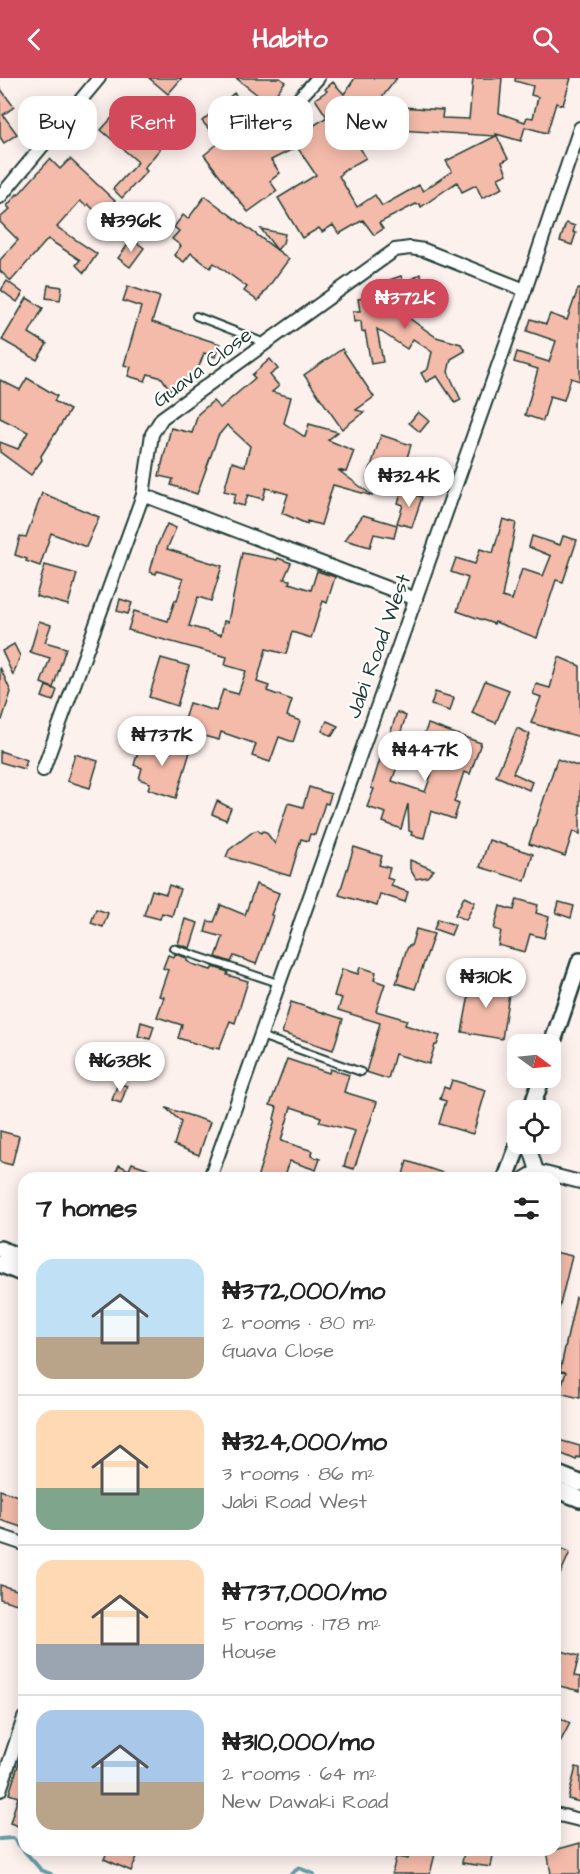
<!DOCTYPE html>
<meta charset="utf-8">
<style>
:root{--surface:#fff;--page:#f6f6f6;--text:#222;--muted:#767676;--line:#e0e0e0;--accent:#d1495b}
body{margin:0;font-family:"Architects Daughter",sans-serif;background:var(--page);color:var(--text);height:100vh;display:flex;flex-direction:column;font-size:22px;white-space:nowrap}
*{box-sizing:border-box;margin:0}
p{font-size:20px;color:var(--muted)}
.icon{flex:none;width:33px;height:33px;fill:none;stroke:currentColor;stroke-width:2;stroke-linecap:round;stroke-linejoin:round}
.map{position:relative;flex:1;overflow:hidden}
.drawer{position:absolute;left:18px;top:1094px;width:543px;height:684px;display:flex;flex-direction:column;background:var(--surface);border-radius:18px;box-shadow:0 3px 15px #0003}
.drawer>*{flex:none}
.guide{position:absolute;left:18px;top:18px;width:544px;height:54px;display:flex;gap:12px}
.needle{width:39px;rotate:105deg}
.tools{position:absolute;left:507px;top:956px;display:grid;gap:12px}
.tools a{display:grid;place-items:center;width:54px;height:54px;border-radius:12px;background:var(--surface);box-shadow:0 3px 15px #0003;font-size:30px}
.price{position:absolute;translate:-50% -51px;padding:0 14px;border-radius:21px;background:#fff;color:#222;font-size:20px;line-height:39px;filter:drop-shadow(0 2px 3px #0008)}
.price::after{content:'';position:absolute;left:50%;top:36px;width:18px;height:14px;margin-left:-9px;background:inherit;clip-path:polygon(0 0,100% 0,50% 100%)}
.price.current{background:var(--accent);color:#fff}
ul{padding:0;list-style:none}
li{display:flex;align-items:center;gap:18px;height:150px;padding:0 18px}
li+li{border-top:2px solid var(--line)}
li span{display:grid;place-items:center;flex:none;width:168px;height:120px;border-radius:18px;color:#555}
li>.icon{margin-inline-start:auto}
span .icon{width:72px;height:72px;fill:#fffc;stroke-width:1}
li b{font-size:26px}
h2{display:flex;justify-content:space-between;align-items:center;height:72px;padding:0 18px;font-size:26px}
.tag{padding:0 21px;border-radius:18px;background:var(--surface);box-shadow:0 3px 15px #0003;font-size:21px;line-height:54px}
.tag.current{background:var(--accent);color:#fff}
header{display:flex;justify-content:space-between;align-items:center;height:78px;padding:0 18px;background:var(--accent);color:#fff;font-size:27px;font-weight:700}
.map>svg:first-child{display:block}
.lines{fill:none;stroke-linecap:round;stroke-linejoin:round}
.stream{stroke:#659da7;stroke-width:4}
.building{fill:#f4bbaa;stroke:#1f3d34;stroke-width:1.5;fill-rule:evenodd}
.service-casing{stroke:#1f3d34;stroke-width:10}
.minor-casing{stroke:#1f3d34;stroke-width:16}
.tertiary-casing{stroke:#1f3d34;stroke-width:20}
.service{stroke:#fff;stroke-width:6}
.minor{stroke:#fff;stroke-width:12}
.tertiary{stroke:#fff;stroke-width:15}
.labels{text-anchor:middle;stroke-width:4.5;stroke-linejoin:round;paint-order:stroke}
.street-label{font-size:21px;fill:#1f3d34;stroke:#fff}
</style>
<header><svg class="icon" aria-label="back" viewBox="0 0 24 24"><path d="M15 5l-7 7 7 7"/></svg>Habito<svg class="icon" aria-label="search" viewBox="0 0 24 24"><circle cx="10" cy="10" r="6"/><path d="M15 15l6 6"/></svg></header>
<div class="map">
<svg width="580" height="1796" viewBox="0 0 580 1796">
<rect width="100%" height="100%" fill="#fdf1ee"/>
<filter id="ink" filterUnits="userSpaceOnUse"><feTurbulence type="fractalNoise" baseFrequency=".0167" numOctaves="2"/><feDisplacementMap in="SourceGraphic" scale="12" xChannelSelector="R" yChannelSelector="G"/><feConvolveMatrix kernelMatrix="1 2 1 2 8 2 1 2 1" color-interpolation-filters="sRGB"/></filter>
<g filter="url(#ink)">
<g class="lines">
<g class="stream">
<path d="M 0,1761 L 13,1760 L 41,1792 L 51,1796"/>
<path d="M 291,1796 L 299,1790 L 314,1796"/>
</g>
</g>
<g class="building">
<path d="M 149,0 L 182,0 L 168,16 Z"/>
<path d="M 236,0 L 280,0 L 285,4 L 275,17 L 280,21 L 273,29 Z"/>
<path d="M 355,0 L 397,0 L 376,27 L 443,32 L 442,40 L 469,41 L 473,0 L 502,0 L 499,35 L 525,44 L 527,39 L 533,40 L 538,19 L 531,17 L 533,8 L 515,3 L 515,0 L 571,0 L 563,27 L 556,25 L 547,55 L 525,49 L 521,63 L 496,56 L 508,81 L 502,84 L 507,96 L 498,100 L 503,110 L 482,120 L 476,107 L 462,114 L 457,104 L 421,129 L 420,126 L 417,127 L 416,126 L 379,145 L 383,151 L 374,157 L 363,142 L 339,156 L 333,147 L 322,154 L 319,150 L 302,160 L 278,120 L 316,97 L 297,69 L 271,82 L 280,95 L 270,103 L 277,113 L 248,134 L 204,77 L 220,64 L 202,43 L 234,15 L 260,45 L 240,70 L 259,61 L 266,69 L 284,59 L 283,57 L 290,53 L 287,46 L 294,43 L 298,43 L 304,54 L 327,39 L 315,21 L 327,13 L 325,11 L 333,4 L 344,16 ZM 364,50 L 380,56 L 382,51 L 496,58 L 446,83 L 452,93 L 423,113 L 419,107 L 382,128 L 375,117 L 357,129 L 339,98 L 342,96 L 341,94 L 366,80 L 356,63 Z"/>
<path d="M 0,10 L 14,29 L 3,37 L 17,56 L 4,65 L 0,59 Z"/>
<path d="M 118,33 L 160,71 L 144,90 L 143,89 L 147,93 L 122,120 L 113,111 L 138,84 L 101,52 Z"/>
<path d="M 50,81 L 60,91 L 70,81 L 115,123 L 100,138 L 88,126 L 86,128 L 80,123 L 57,149 L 97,176 L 84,195 L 76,187 L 80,182 L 48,161 L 11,203 L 0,193 L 0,182 L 18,162 L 0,144 L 0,140 L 10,131 L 7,128 L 17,116 L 18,117 Z"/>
<path d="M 205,118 L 289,181 L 258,223 L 244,213 L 247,209 L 214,185 L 210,190 L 191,175 L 184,184 L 174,177 L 181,168 L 172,161 L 179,153 L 174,149 L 183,137 L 188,141 Z"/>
<path d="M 566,145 L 575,148 L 573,154 L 576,155 L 572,167 L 560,163 Z"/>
<path d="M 261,151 L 285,156 L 283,165 L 277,172 Z"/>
<path d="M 132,161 L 144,170 L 130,189 L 118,180 Z"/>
<path d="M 420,196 L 425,205 L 398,216 L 406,238 L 436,259 L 461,266 L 465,273 L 451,281 L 448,294 L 461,322 L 455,325 L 437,298 L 426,304 L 421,295 L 428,291 L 432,274 L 413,261 L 407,271 L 377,251 L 383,284 L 371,286 L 365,253 L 362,254 L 361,243 L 354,244 L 353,233 L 360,233 L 358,221 L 379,218 L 375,207 L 401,198 L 404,205 Z"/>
<path d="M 7,203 L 23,215 L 17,224 L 1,212 Z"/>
<path d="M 48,207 L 62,209 L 60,222 L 46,220 Z"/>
<path d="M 128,208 L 160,219 L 152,244 L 220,266 L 215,279 L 204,275 L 197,294 L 170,312 L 162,300 L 148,296 L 145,303 L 128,298 L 131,289 L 124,287 L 141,229 L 123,223 Z"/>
<path d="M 578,211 L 580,211 L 580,303 L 571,300 L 564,322 L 550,318 L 543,343 L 525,337 L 538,291 L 514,284 L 517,274 L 549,284 L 556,263 L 527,253 L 531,241 L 546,246 L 550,236 L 567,242 Z"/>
<path d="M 27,220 L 43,230 L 29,255 L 47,266 L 37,282 L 2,262 Z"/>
<path d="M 342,271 L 374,319 L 356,332 L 364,334 L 342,351 L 304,297 Z"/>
<path d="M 270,281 L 278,291 L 270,297 L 279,308 L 272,314 L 291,319 L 284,345 L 305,359 L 309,346 L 338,354 L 328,362 L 354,373 L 346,394 L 338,392 L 373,418 L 333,407 L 321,447 L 307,443 L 307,446 L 282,435 L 288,416 L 266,410 L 263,421 L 248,417 L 244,428 L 233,425 L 236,416 L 224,413 L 232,384 L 245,388 L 250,368 L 227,347 L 218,358 L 197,416 L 171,407 L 173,401 L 159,398 L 171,350 L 192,355 L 198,336 L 213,323 L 220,330 L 255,300 L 252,297 Z"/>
<path d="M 27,300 L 57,318 L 54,323 L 70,332 L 41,378 L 42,382 L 31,397 L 0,374 L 0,364 L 18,371 L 28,354 L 0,340 L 0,302 L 20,312 Z"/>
<path d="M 418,334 L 429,343 L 420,354 L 409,345 Z"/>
<path d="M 381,357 L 411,367 L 404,389 L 398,387 L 391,409 L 367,401 Z"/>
<path d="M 402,413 L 422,419 L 412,449 L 397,445 L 403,427 L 398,425 Z"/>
<path d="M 42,415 L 99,439 L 86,469 L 51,455 L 40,488 L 26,483 L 27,481 L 15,477 L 20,458 L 26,459 Z"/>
<path d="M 363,437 L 397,447 L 394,460 L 374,456 L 370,469 L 345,462 Z"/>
<path d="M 503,441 L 516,445 L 502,519 L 512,522 L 522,491 L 543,498 L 551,478 L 529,469 L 532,458 L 560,467 L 563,458 L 577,462 L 563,504 L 556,502 L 537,560 L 495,544 L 494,546 L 457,533 L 468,500 L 451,494 L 456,480 L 475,486 L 480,471 L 493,475 Z"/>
<path d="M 167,446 L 176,450 L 167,471 L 222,488 L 211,523 L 198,519 L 189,548 L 221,557 L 224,543 L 228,544 L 242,475 L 277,482 L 278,480 L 291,485 L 284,501 L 290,502 L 289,505 L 311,512 L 317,493 L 335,499 L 327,525 L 323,523 L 311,560 L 292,554 L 286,576 L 266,571 L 257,604 L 269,608 L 267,613 L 292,622 L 287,638 L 300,643 L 293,664 L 279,659 L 270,684 L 252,678 L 256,666 L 221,654 L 219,662 L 181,652 L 189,625 L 216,633 L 223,612 L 238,616 L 246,593 L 225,587 L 227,579 L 128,552 L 134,533 L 168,543 L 175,522 L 177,523 L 183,501 L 157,493 L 156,496 L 150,494 L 157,468 Z"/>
<path d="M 45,487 L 77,496 L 68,527 L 36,518 Z"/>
<path d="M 120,521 L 132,525 L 128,536 L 117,533 Z"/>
<path d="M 39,543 L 51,547 L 45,564 L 66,570 L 53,610 L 41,605 L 50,580 L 30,574 Z"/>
<path d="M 14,566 L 20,578 L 13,597 L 2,573 Z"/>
<path d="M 559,579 L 580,588 L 580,659 L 531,645 L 541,619 L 533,616 L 536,606 L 550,610 Z"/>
<path d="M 161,580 L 189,588 L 177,628 L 149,619 Z"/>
<path d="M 0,589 L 11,614 L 2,642 L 0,642 Z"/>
<path d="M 485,603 L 509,612 L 496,645 L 472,635 Z"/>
<path d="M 46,608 L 57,612 L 53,623 L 42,619 Z"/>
<path d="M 435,614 L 454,620 L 450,633 L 431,627 Z"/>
<path d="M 397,634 L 406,638 L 395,672 L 386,669 Z"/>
<path d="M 327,643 L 338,648 L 332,658 L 322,653 Z"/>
<path d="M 428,646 L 481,665 L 470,696 L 464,694 L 454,724 L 459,726 L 454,741 L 431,733 L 424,760 L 411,757 L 412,754 L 409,753 L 408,726 L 401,751 L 383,744 L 386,735 L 367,729 L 374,711 L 371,710 L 381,678 L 399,683 L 392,703 L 425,714 L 436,683 L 417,676 Z"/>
<path d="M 517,650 L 530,656 L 513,695 L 532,704 L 529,712 L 496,698 Z"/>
<path d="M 142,660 L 190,674 L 176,720 L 148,711 L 150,705 L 139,701 L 142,690 L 134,687 Z"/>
<path d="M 0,673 L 27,682 L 24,691 L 0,684 Z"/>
<path d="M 75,676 L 98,683 L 90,710 L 67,703 Z"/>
<path d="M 557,681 L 580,689 L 580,756 L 573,753 L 565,778 L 529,766 Z"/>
<path d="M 309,709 L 331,716 L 328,726 L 325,725 L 315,757 L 310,756 L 308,763 L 301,761 L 290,798 L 226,779 L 229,772 L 254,753 L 258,752 L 261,755 L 263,753 L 266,754 L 275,766 L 288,725 L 303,729 Z"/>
<path d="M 217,723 L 231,730 L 226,742 L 212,736 Z"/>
<path d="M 489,762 L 533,776 L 525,803 L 480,789 Z"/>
<path d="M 354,769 L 382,778 L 379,787 L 390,790 L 387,800 L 393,802 L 391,808 L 408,814 L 405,824 L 380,816 L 377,828 L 339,817 Z"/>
<path d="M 410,782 L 434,792 L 427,799 L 416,801 L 410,791 Z"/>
<path d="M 256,806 L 279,815 L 271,837 L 273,838 L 256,886 L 234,878 L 231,884 L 216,879 L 223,859 L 205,854 L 208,843 L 214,844 L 221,827 L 245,837 Z"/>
<path d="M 169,807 L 180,811 L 172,838 L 162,835 L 160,841 L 144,837 L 152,812 L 166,816 Z"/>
<path d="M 464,819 L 475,824 L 466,842 L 455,837 Z"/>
<path d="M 517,821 L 538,827 L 536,835 L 549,839 L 544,860 L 530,856 L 525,874 L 498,867 L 501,853 L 494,851 L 500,828 L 514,832 Z"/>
<path d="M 559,824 L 574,828 L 571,840 L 556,835 Z"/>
<path d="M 96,831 L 108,835 L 103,849 L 91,845 Z"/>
<path d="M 185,841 L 198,845 L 190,870 L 178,866 Z"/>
<path d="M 438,841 L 455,847 L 451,857 L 434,851 Z"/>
<path d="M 416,851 L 434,856 L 415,911 L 396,905 L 406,873 L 409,867 L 411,868 Z"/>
<path d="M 175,876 L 187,880 L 187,883 L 192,886 L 211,892 L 213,889 L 228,894 L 227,897 L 248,903 L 235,945 L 230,943 L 219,971 L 213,969 L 213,971 L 178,960 L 182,947 L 157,939 L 164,919 L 159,918 L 168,892 L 163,890 L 168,877 L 174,879 Z"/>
<path d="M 360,889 L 376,894 L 374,902 L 385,906 L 376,933 L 407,942 L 405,947 L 440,958 L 437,967 L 435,967 L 429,986 L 395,976 L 388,1001 L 366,994 L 380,945 L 338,932 L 342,920 L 334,918 L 342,891 L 358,896 Z"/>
<path d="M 472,901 L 510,909 L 502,961 L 462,954 Z"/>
<path d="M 291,924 L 343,941 L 333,972 L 282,955 Z"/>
<path d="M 141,944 L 154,948 L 150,961 L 138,958 Z"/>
<path d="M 130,975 L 163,988 L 158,1000 L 129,977 Z"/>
<path d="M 287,981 L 329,995 L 330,991 L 349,997 L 344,1014 L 377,1024 L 354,1091 L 344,1088 L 355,1053 L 319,1044 L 321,1039 L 291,1029 L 281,1063 L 313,1073 L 311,1078 L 320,1081 L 316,1092 L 290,1083 L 284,1100 L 257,1100 L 275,1042 L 274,1041 L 277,1029 L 270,1027 Z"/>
<path d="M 452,1002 L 486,1012 L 473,1056 L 439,1046 L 446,1023 L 440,1021 L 444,1009 L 449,1011 Z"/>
<path d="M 118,1005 L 127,1008 L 121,1025 L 112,1022 Z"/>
<path d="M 166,1030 L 210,1044 L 199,1077 L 174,1067 L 181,1044 Z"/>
<path d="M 0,1053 L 19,1058 L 12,1087 L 0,1084 Z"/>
<path d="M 407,1083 L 449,1097 L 449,1100 L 402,1100 Z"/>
<path d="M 132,1085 L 170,1098 L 170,1100 L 113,1100 L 119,1087 L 129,1092 Z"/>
<path d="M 555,1174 L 572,1178 L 559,1231 L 555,1231 Z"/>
<path d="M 576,1219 L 580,1220 L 580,1320 L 559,1315 L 566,1294 L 560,1293 Z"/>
<path d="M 555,1361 L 580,1368 L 580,1380 L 577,1379 L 576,1382 L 555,1373 Z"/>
<path d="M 0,1412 L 24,1420 L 24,1450 L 0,1442 Z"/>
<path d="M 555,1468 L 570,1474 L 555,1508 Z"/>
<path d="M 0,1507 L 24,1514 L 24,1528 L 0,1521 Z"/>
<path d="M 555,1571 L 579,1578 L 574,1598 L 580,1599 L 580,1613 L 555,1607 L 557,1594 L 555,1593 Z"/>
<path d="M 555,1637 L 570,1645 L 555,1674 Z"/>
<path d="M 22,1675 L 24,1675 L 24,1738 L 21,1749 L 10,1745 L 18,1719 L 9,1716 Z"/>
<path d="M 576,1689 L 580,1690 L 580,1724 L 568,1721 Z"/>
<path d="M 580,1765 L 580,1796 L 551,1796 L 547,1772 L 555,1772 Z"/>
<path d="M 108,1772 L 140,1772 L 131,1793 L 104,1781 Z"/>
<path d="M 410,1772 L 436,1772 L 430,1796 L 392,1796 L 396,1779 L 408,1781 Z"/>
<path d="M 464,1772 L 494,1772 L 491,1789 L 462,1785 Z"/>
</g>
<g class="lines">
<g class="service-casing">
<g id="service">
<path d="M 196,238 L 265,265"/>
<path d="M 173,870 L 278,905"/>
<path d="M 261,958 L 361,994"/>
</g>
</g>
<g class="minor-casing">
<g id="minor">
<path d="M 282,39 L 318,0"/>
<path d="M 0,119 L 99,0"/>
<path d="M 143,417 L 416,521"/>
<path d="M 43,692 L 143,417 L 152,356 L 162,340 L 395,172 L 410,170 L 424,172 L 525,212"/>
<path d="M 528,1065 L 537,1093 L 580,1104"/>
<path d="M 210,1100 L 525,212 L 580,50"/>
<path d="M 525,1100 L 537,1093"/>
<path d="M 0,1458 L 24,1466"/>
<path d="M 0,1712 L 24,1640"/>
<path d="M 555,1736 L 580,1742"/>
</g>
</g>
<g class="tertiary-casing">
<g id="tertiary">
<path d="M 550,972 L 580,883"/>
<path d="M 531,1032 L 542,999"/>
<path d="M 506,1100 L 519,1065"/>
<path d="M 0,1171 L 24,1181"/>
<path d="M 0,1186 L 24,1196"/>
<path d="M 555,1395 L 580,1405"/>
<path d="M 555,1411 L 580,1421"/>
</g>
</g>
<use href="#service" class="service"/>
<use href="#minor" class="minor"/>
<use href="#tertiary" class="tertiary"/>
</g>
</g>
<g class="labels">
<g class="street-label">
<text transform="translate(202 289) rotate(-37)" y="7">Guava Close</text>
<text transform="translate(378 568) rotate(-70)" y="7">Jabi Road West</text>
</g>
</g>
</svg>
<div class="tools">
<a><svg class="needle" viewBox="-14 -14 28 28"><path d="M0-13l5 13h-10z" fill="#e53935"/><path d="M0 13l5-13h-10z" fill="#767676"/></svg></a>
<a><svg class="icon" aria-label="locate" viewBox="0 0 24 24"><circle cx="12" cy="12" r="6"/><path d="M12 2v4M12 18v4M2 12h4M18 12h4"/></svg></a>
</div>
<b class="price" style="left:131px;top:175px">₦396K</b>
<b class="price current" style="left:405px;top:252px">₦372K</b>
<b class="price" style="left:409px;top:430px">₦324K</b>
<b class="price" style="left:162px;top:689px">₦737K</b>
<b class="price" style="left:425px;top:704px">₦447K</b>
<b class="price" style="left:486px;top:931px">₦310K</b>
<b class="price" style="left:120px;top:1015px">₦638K</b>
<div class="guide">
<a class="tag">Buy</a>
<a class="tag current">Rent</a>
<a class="tag">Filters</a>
<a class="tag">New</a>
</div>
<section class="drawer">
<h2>7 homes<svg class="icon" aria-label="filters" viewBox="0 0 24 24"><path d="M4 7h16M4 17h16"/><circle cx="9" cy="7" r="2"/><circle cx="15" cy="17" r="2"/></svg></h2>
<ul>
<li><span style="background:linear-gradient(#bfe0f5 65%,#b9a48a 0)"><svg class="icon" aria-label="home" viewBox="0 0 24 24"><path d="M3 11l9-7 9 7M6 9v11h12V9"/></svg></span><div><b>₦372,000/mo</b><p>2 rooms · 80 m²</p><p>Guava Close</p></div></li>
<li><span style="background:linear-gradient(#ffd9b3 65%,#7fa58c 0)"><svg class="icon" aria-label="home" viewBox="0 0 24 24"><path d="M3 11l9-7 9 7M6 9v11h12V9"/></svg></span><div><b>₦324,000/mo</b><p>3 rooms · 86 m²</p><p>Jabi Road West</p></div></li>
<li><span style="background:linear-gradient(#ffd9b3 70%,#9aa5b1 0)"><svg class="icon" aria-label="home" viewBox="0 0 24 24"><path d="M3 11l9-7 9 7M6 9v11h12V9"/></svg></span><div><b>₦737,000/mo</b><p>5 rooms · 178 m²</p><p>House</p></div></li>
<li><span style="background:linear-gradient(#a9c7e8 60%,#b9a48a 0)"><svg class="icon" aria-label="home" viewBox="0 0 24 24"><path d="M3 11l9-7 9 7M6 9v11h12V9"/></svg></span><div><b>₦310,000/mo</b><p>2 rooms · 64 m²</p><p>New Dawaki Road</p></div></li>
</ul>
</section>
</div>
